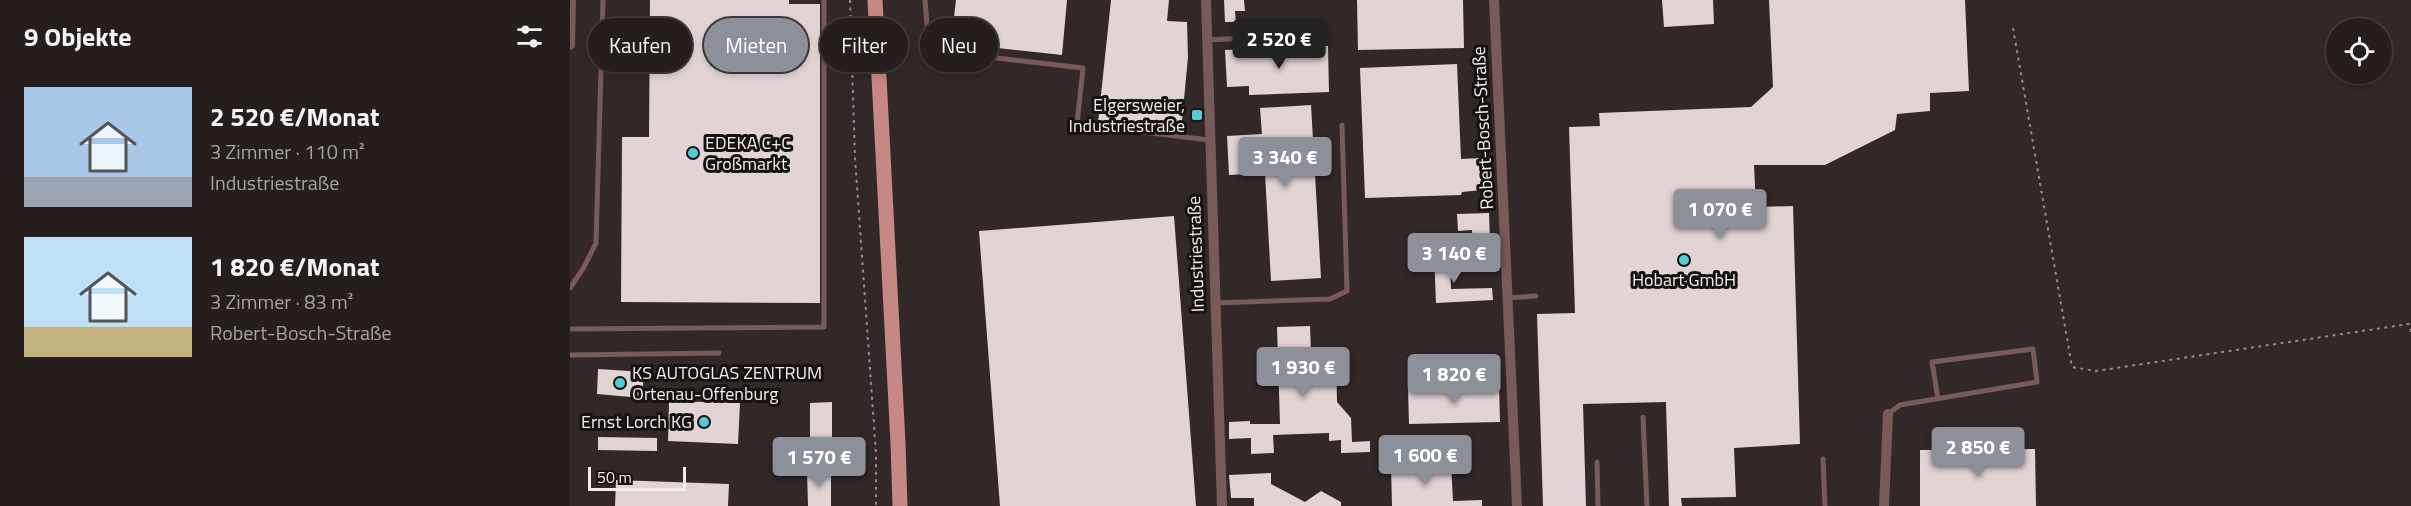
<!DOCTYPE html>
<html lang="de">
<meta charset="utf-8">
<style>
:root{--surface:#261e1d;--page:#2e2726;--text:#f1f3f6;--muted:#a4a2a4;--line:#423c3b;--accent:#8c9099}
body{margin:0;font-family:"Titillium Web",sans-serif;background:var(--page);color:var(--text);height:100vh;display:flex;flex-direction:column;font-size:22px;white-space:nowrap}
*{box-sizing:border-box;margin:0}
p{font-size:20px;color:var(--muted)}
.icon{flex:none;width:33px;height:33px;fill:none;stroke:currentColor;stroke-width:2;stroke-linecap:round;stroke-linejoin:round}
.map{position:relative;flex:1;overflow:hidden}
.sheet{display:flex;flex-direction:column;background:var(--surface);width:570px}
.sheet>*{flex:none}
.guide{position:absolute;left:18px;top:18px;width:570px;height:54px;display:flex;gap:12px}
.buttons{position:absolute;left:1756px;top:18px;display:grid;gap:12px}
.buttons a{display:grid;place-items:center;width:66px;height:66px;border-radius:50%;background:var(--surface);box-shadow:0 3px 9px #0003,0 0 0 2px var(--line);font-size:30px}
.scale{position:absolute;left:18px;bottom:15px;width:98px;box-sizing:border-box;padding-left:6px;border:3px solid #f3ecec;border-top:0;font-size:16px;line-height:21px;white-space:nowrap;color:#f3ecec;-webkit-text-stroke:4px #161212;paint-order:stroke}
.price{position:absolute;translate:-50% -51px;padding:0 14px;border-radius:6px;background:var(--accent);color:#fff;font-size:20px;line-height:39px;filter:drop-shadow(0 2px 3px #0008)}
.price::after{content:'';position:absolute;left:50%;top:36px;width:18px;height:14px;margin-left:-9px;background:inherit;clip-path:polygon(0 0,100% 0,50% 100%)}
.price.on{background:#222;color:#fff}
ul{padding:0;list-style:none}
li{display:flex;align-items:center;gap:18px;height:150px;padding:0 24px}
li span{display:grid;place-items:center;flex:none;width:168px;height:120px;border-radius:0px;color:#555}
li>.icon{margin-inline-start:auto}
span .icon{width:72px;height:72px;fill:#fffc;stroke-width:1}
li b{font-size:26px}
h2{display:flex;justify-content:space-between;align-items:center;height:72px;padding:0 24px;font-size:26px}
.chip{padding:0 21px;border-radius:27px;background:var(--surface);box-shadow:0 3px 9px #0003,0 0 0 2px var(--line);font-size:21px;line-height:54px}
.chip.on{background:var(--accent);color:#fff}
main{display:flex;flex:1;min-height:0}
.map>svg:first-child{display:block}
.building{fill:#e1d4d3}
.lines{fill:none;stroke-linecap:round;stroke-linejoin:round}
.path{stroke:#968e8d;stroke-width:2;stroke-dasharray:3 4.5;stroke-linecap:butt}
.service{stroke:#785a58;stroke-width:5}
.minor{stroke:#785a58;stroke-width:10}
.primary{stroke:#c58885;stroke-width:15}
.poi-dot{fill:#52ccd5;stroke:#161212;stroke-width:2}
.labels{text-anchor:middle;stroke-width:6;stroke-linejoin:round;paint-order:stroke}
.poi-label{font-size:18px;fill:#f3ecec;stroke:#161212;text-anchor:end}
.street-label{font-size:18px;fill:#f3ecec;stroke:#161212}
</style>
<main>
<section class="sheet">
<h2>9 Objekte<svg class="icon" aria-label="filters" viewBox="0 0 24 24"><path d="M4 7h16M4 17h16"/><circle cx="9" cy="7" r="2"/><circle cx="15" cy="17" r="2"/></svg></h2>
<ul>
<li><span style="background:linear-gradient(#a9c7e8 75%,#9aa5b1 0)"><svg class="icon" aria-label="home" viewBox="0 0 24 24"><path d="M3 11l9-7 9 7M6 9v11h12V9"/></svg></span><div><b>2 520 €/Monat</b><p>3 Zimmer · 110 m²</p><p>Industriestraße</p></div></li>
<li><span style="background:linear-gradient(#bfe0f5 75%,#c2b280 0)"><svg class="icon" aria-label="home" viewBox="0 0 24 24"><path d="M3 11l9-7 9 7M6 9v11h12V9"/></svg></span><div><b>1 820 €/Monat</b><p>3 Zimmer · 83 m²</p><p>Robert-Bosch-Straße</p></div></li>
</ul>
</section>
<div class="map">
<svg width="1841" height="506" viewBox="0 0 1841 506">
<rect width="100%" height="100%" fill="#322827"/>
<g class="building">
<path d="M 80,0 L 219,0 L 219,4 L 250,4 L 250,303 L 51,302 L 52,137 L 79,137 Z"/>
<path d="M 386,0 L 497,0 L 492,55 L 381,43 Z"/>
<path d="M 541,0 L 599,0 L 597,21 L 617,22 L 618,57 L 611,131 L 528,123 Z"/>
<path d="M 654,0 L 674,0 L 675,11 L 665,11 L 666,22 L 655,22 Z"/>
<path d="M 787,0 L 893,0 L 894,48 L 788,50 Z"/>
<path d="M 1092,0 L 1143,0 L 1144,24 L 1094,27 Z"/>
<path d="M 1199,0 L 1395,0 L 1399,91 L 1360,93 L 1360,111 L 1327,114 L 1325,130 L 1255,165 L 1184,165 L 1186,207 L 1223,206 L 1230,444 L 1164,448 L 1166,497 L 1111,498 L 1112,506 L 1099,506 L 1096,402 L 1013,404 L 1016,506 L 973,506 L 967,314 L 1005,313 L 999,127 L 1030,126 L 1029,113 L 1181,107 L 1203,87 Z"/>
<path d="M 758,46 L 759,92 L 679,95 L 679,86 L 657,87 L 655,50 Z"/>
<path d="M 887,64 L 891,159 L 911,158 L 912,190 L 892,192 L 891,195 L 795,198 L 790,68 Z"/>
<path d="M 741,105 L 751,278 L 701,281 L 695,173 L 659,175 L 657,136 L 692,134 L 690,108 Z"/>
<path d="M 919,213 L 920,243 L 903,244 L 902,230 L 888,231 L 887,214 Z"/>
<path d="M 604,216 L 626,506 L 430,506 L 409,231 Z"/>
<path d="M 880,252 L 881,289 L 922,288 L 923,300 L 866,303 L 864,253 Z"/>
<path d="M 740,326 L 741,352 L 766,351 L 767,402 L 781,418 L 782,442 L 800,441 L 800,452 L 771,453 L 771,440 L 759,441 L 759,433 L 703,435 L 704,453 L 681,454 L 681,438 L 659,439 L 659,422 L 680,421 L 680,424 L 710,424 L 707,327 Z"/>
<path d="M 28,369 L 74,372 L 72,398 L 27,394 Z"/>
<path d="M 929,385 L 930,422 L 839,424 L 838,388 Z"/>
<path d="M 99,401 L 170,403 L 168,444 L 98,441 Z"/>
<path d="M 262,402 L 262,455 L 240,456 L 240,403 Z"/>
<path d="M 28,437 L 87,438 L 87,451 L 28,450 Z"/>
<path d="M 1465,449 L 1466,506 L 1350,506 L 1350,450 Z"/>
<path d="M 881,463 L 883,501 L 912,500 L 912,506 L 822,506 L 821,465 Z"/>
<path d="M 237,470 L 261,470 L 261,506 L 238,506 Z"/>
<path d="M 701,473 L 701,484 L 735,502 L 751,491 L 771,502 L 771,506 L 684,506 L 684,498 L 661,498 L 659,475 Z"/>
<path d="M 46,480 L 159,484 L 158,506 L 45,506 Z"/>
</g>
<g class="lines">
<g class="path">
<path d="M 280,0 L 285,158 L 306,454 L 306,506"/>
<path d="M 1443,28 L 1502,367 L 1526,371 L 1839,324 L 1841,332"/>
</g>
<g class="service">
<path d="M 355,0 L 359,50 L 513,68 L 507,124 L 639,140"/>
<path d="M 637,40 L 714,36"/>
<path d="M 0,288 L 14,267 L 26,243 L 33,0"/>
<path d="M 937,298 L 966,296"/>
<path d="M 646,303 L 760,299 L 777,291 L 772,125"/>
<path d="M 0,329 L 254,327 L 254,0"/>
<path d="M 0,355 L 149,353"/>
<path d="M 1318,414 L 1330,405 L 1467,382 L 1463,349 L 1362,362 L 1368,399"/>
<path d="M 1073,417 L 1077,506"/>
<path d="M 1253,459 L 1255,506"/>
<path d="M 1027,462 L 1028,506"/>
</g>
<g class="minor">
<path d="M 636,0 L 652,506"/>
<path d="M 924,0 L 947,506"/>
<path d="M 0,45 L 1,0"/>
<path d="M 1314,506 L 1318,414"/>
</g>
<path class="primary" d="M 305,0 L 328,443 L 330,506"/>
</g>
<g class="poi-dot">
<rect x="621" y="109" width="12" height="12" rx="3"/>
<circle cx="123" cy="153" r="6"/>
<circle cx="1114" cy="260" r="6"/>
<circle cx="50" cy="383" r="6"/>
<circle cx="134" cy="422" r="6"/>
</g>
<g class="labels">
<g class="poi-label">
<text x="615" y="111">Elgersweier,<tspan x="615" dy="21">Industriestraße</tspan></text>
<text x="135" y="149" text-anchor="start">EDEKA C+C<tspan x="135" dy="21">Großmarkt</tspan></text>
<text x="1114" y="286" text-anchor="middle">Hobart GmbH</text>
<text x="62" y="379" text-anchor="start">KS AUTOGLAS ZENTRUM<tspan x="62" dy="21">Ortenau-Offenburg</tspan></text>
<text x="122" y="428">Ernst Lorch KG</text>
</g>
<g class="street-label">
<text transform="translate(913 128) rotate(-93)" y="6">Robert-Bosch-Straße</text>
<text transform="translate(626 254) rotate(-92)" y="6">Industriestraße</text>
</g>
</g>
</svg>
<div class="buttons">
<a><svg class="icon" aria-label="locate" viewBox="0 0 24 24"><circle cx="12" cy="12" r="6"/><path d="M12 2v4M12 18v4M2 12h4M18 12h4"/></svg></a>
</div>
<div class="scale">50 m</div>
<b class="price on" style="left:709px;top:70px">2 520 €</b>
<b class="price" style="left:715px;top:188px">3 340 €</b>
<b class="price" style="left:1150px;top:240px">1 070 €</b>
<b class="price" style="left:884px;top:284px">3 140 €</b>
<b class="price" style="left:733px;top:398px">1 930 €</b>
<b class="price" style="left:884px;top:405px">1 820 €</b>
<b class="price" style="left:1408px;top:478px">2 850 €</b>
<b class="price" style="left:855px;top:486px">1 600 €</b>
<b class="price" style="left:249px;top:488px">1 570 €</b>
<div class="guide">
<a class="chip">Kaufen</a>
<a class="chip on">Mieten</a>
<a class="chip">Filter</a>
<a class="chip">Neu</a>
</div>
</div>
</main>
